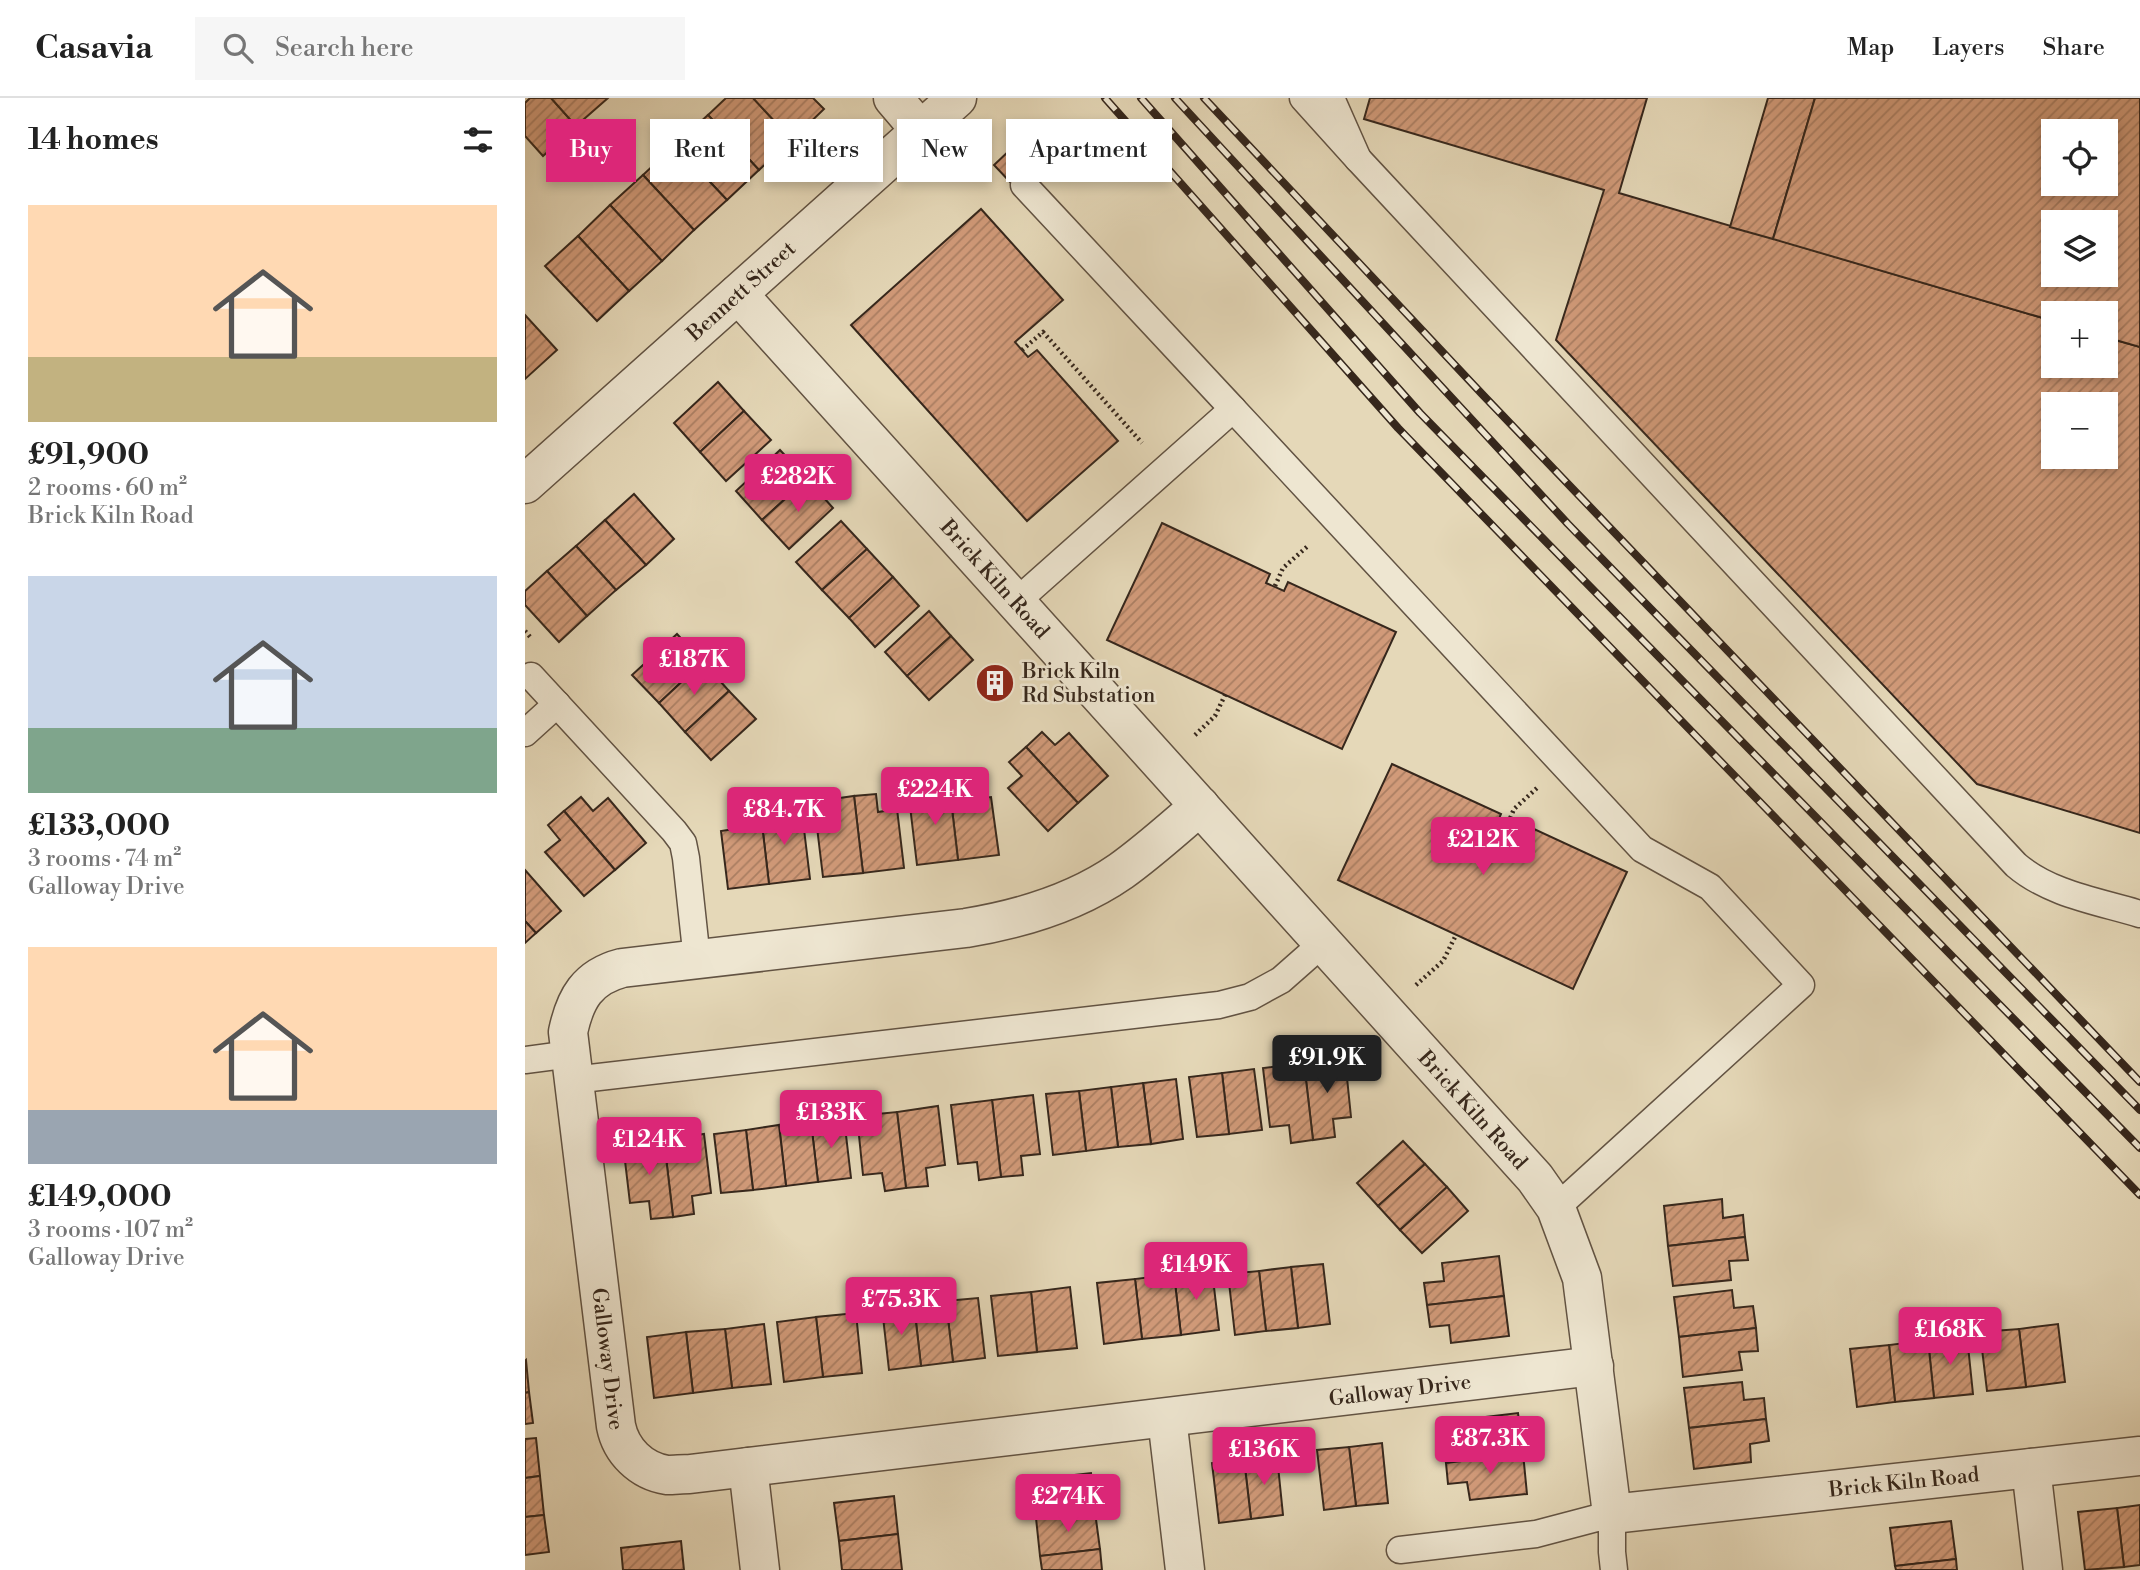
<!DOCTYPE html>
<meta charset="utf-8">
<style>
:root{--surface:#fff;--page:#f6f6f6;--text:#222;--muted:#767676;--line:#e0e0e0;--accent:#db2777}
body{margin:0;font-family:"Libre Bodoni",serif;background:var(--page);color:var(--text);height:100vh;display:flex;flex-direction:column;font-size:26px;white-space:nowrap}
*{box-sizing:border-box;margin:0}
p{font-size:23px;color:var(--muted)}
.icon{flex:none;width:38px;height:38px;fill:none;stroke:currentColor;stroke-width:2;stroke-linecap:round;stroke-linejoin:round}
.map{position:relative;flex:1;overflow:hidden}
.sheet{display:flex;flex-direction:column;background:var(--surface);width:525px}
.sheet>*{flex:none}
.top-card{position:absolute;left:21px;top:21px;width:665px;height:63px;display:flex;gap:14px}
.fabs{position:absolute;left:1516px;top:21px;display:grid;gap:14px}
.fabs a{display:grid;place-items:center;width:77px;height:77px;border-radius:0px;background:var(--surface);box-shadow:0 4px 10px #0003;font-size:35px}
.price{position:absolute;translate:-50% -60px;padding:0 16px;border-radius:7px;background:var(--accent);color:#fff;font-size:23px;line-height:46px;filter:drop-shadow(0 2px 4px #0008)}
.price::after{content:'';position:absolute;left:50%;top:42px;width:21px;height:16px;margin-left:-10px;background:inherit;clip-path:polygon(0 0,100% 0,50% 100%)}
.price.on{background:#222;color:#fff}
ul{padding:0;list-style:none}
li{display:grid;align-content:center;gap:14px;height:371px;padding:0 28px}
li span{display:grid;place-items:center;height:217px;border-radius:0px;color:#555}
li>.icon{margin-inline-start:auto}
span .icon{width:126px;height:126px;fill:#fffc;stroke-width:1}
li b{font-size:30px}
h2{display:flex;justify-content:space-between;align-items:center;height:84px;padding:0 28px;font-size:30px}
.tag{padding:0 24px;border-radius:0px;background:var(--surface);box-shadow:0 4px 10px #0003;font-size:24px;line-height:63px}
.tag.on{background:var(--accent);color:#fff}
header{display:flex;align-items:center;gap:42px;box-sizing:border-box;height:98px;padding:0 35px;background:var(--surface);border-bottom:2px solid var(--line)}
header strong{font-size:33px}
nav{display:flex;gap:38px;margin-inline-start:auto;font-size:24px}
.search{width:490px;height:63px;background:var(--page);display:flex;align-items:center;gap:18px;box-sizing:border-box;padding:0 24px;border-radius:0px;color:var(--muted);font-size:26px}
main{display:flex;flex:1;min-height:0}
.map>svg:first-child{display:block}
.building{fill:url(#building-hatch);stroke:#36271c;stroke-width:2;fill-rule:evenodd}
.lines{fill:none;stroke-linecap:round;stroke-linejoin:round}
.service-casing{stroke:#625343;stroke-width:29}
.minor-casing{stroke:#625343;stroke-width:41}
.tertiary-casing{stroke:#625343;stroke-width:41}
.path{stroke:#36271c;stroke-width:4.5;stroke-dasharray:2 3.5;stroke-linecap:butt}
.service{stroke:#eee6d1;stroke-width:26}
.minor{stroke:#eee6d1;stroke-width:38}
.tertiary{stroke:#eee6d1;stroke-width:38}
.rail-casing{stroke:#36271c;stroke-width:8}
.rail{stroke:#eee6d1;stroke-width:5;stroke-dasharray:16;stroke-linecap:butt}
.labels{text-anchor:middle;stroke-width:5;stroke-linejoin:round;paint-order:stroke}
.street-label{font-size:21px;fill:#36271c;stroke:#eee6d1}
.poi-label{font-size:21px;fill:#36271c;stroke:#eee6d1;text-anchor:start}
</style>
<header>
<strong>Casavia</strong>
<div class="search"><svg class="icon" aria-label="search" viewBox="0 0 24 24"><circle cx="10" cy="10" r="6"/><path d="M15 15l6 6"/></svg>Search here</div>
<nav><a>Map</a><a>Layers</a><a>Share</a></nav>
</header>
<main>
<section class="sheet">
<h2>14 homes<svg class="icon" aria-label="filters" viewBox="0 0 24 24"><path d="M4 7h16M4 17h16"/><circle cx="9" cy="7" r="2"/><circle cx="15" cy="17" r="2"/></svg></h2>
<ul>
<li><span style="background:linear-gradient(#ffd9b3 70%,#c2b280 0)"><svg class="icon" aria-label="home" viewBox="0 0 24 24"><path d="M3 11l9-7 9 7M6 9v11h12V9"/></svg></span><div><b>£91,900</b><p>2 rooms · 60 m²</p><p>Brick Kiln Road</p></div></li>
<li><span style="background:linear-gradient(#c9d6e8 70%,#7fa58c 0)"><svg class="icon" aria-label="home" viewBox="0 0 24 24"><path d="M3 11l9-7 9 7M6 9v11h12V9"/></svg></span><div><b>£133,000</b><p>3 rooms · 74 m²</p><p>Galloway Drive</p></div></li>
<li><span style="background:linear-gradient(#ffd9b3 75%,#9aa5b1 0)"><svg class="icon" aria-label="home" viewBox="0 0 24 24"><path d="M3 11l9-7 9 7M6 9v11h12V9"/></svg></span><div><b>£149,000</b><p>3 rooms · 107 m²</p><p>Galloway Drive</p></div></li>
</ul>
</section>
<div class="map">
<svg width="1615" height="1472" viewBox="0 0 1615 1472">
<defs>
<pattern id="building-hatch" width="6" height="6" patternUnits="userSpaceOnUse" patternTransform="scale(1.75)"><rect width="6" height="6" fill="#d19a79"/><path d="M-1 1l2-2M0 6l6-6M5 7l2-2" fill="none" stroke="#aa7e62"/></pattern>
</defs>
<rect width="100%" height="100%" fill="#e5d8b8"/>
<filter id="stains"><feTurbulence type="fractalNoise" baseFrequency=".00286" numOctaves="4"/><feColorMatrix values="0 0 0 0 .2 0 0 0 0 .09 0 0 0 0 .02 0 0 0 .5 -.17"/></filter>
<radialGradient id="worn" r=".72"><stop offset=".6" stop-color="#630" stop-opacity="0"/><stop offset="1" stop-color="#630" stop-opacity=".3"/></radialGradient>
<g class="building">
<path d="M 5,0 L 26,0 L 51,28 L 18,58 L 0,38 L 0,5 Z"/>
<path d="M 26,0 L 83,0 L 51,28 Z"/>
<path d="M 201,0 L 228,0 L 267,42 L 234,72 L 183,17 Z"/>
<path d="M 228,0 L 288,0 L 299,11 L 267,42 Z"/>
<path d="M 845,0 L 1122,0 L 1094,95 L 1528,223 L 1528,268 L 1580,268 L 1580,239 L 1615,249 L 1615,735 L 1452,686 L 1031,242 L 1079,92 L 839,21 ZM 1528,306 L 1580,306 L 1580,359 L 1528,359 Z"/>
<path d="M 1243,0 L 1290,0 L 1248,141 L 1205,129 Z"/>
<path d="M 1290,0 L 1615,0 L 1615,249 L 1580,239 L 1580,215 L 1528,215 L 1528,223 L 1248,141 ZM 1528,33 L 1580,33 L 1580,86 L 1528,86 ZM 1528,124 L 1580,124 L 1580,177 L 1528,177 Z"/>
<path d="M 183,17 L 234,72 L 202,102 L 150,47 Z"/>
<path d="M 150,47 L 202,102 L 169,132 L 118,77 Z"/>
<path d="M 485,52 L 503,70 L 487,86 L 469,67 Z"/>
<path d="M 118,77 L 169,132 L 137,163 L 85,107 Z"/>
<path d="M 85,107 L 137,163 L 104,193 L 53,138 Z"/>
<path d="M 456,111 L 538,202 L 490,244 L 503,259 L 512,252 L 593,343 L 502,423 L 326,227 Z"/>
<path d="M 53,138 L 104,193 L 72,223 L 20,168 Z"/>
<path d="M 0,217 L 32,252 L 0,281 Z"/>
<path d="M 193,284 L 219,313 L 175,354 L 149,325 Z"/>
<path d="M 219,313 L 246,342 L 201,383 L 175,354 Z"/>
<path d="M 255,352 L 282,381 L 237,422 L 211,393 Z"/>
<path d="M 282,381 L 308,410 L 264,451 L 237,422 Z"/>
<path d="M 109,396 L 149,441 L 121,467 L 80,422 Z"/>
<path d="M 80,422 L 121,467 L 91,492 L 51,448 Z"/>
<path d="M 316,423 L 342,451 L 297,492 L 271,464 Z"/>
<path d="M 637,425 L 745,476 L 741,485 L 759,493 L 763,484 L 871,534 L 817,651 L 582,542 Z"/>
<path d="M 51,448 L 91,492 L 62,518 L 22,473 Z"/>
<path d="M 342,451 L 368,479 L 324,520 L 297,492 Z"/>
<path d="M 22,473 L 62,518 L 34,544 L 0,507 L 0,493 Z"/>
<path d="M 368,479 L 394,508 L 350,549 L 324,520 Z"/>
<path d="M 404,513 L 426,538 L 382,578 L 360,554 Z"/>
<path d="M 152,536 L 178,564 L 134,605 L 107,577 Z"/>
<path d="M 426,538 L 448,562 L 404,602 L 382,578 Z"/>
<path d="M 178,564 L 204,593 L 160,634 L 134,605 Z"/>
<path d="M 471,569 L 487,586 L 469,603 L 453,584 Z"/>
<path d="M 204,593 L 231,621 L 186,662 L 160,634 Z"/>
<path d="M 517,634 L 530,647 L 544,635 L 583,678 L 553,705 L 501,649 Z"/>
<path d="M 501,649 L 553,705 L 523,733 L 483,690 L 497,678 L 484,664 Z"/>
<path d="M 867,666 L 976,716 L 972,725 L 981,730 L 989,733 L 994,724 L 1102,774 L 1048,891 L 813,782 Z"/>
<path d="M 445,683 L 448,701 L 466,699 L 474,757 L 433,762 L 424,685 Z"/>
<path d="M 424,685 L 433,762 L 392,767 L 385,708 L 404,706 L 402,687 Z"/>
<path d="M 351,696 L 353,714 L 372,711 L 379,770 L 338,775 L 329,698 Z"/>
<path d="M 329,698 L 338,775 L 298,779 L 291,721 L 310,719 L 307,701 Z"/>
<path d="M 56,699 L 68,713 L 83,700 L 121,745 L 90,772 L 39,713 Z"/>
<path d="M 256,707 L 259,725 L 278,723 L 285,781 L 244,786 L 235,709 Z"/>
<path d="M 235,709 L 244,786 L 203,791 L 196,733 L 215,730 L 213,712 Z"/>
<path d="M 39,713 L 90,772 L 59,798 L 20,754 L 35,742 L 23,727 Z"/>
<path d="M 0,772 L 36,813 L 11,835 L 0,823 Z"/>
<path d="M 0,823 L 11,835 L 0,845 Z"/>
<path d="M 820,960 L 826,1019 L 808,1021 L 810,1039 L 788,1042 L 779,965 Z"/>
<path d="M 779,965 L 788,1042 L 766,1045 L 764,1027 L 745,1029 L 738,970 Z"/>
<path d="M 729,971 L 737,1032 L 704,1036 L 697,975 Z"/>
<path d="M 697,975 L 704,1036 L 672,1039 L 664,979 Z"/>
<path d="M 651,981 L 658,1041 L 626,1046 L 618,985 Z"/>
<path d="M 618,985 L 626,1046 L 593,1049 L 586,989 Z"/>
<path d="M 586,989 L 593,1049 L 561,1053 L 554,993 Z"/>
<path d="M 554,993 L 561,1053 L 528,1057 L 521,996 Z"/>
<path d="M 508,997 L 515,1056 L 496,1058 L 498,1077 L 476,1079 L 467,1002 Z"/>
<path d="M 467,1002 L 476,1079 L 454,1082 L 452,1064 L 433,1066 L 426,1007 Z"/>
<path d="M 413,1008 L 420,1067 L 401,1070 L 403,1088 L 381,1090 L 372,1014 Z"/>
<path d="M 372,1014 L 381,1090 L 360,1093 L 357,1075 L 338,1077 L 332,1018 Z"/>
<path d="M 319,1020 L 326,1080 L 293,1084 L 286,1024 Z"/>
<path d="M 286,1024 L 293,1084 L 261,1088 L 254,1027 Z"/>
<path d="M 254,1027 L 261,1088 L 228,1092 L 221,1032 Z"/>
<path d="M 221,1032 L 228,1092 L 196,1095 L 189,1036 Z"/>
<path d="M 179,1036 L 186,1095 L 167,1098 L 169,1116 L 148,1119 L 139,1042 Z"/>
<path d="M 139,1042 L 148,1119 L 126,1121 L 124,1103 L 105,1105 L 98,1046 Z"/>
<path d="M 878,1043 L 900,1066 L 853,1108 L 832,1085 Z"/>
<path d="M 900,1066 L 922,1089 L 875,1132 L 853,1108 Z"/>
<path d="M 922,1089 L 943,1113 L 897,1155 L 875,1132 Z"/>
<path d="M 1197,1101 L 1198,1120 L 1218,1117 L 1220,1139 L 1143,1148 L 1139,1108 Z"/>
<path d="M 1220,1139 L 1223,1162 L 1204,1163 L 1206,1182 L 1148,1188 L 1143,1148 Z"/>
<path d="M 974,1158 L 979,1198 L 902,1207 L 899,1185 L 919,1183 L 917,1165 Z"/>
<path d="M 798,1166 L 805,1226 L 773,1230 L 766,1169 Z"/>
<path d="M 766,1169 L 773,1230 L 741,1233 L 734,1173 Z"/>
<path d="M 687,1172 L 694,1232 L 656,1237 L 649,1176 Z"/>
<path d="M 734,1173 L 741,1233 L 710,1237 L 703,1176 Z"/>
<path d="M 649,1176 L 656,1237 L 617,1241 L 610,1181 Z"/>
<path d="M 610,1181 L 617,1241 L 579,1246 L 572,1185 Z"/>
<path d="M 545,1189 L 552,1250 L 512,1254 L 506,1194 Z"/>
<path d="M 1207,1192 L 1209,1210 L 1228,1208 L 1231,1230 L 1154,1239 L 1149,1199 Z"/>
<path d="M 506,1194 L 512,1254 L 473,1258 L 466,1198 Z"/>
<path d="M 979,1198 L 984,1238 L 926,1245 L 924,1227 L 905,1229 L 902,1207 Z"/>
<path d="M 453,1200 L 460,1260 L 428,1264 L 421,1203 Z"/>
<path d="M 421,1203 L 428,1264 L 396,1268 L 389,1207 Z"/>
<path d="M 389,1207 L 396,1268 L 364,1272 L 357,1210 Z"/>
<path d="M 331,1215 L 337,1275 L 298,1279 L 291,1219 Z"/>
<path d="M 291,1219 L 298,1279 L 259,1284 L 252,1224 Z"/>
<path d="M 239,1226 L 246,1286 L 207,1290 L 200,1231 Z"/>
<path d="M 1533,1226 L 1540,1284 L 1501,1289 L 1494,1231 Z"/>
<path d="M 1231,1230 L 1233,1253 L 1214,1254 L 1217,1272 L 1158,1279 L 1154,1239 Z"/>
<path d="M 200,1231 L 207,1290 L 168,1295 L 161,1234 Z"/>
<path d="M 1494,1231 L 1501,1289 L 1462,1293 L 1455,1234 Z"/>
<path d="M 161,1234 L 168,1295 L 129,1300 L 122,1239 Z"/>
<path d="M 1442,1238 L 1448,1296 L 1409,1300 L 1403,1242 Z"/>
<path d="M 1403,1242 L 1409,1300 L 1370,1304 L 1364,1247 Z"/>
<path d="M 1364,1247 L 1370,1304 L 1332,1309 L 1325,1251 Z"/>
<path d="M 1,1262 L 4,1294 L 0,1295 L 0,1263 Z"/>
<path d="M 1217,1284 L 1219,1302 L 1239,1300 L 1241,1321 L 1164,1330 L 1159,1290 Z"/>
<path d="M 4,1294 L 8,1325 L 0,1326 L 0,1295 Z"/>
<path d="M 993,1315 L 998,1355 L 921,1365 L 918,1343 L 937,1340 L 936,1322 Z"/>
<path d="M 1241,1321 L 1244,1343 L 1225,1346 L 1226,1364 L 1169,1371 L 1164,1330 Z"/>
<path d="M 11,1340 L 15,1378 L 0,1380 L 0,1341 Z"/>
<path d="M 857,1345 L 863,1405 L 831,1408 L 824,1349 Z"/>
<path d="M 824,1349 L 831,1408 L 799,1412 L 792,1352 Z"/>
<path d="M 998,1355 L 1002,1396 L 945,1402 L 942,1384 L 923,1386 L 921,1365 Z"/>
<path d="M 752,1358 L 758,1417 L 726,1421 L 719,1361 Z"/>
<path d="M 719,1361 L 726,1421 L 694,1425 L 687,1365 Z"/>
<path d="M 566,1375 L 570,1414 L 511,1420 L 506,1382 Z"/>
<path d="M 15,1378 L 19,1417 L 0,1419 L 0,1380 Z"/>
<path d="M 369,1398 L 373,1436 L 314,1443 L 309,1405 Z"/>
<path d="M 1615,1407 L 1615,1467 L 1599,1469 L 1592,1410 Z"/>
<path d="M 1592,1410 L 1599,1469 L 1560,1472 L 1553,1414 Z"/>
<path d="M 570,1414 L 575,1451 L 515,1458 L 511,1420 Z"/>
<path d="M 19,1417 L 24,1454 L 0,1457 L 0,1419 Z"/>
<path d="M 1426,1423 L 1431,1461 L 1370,1468 L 1365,1430 Z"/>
<path d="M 373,1436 L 377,1472 L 317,1472 L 314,1443 Z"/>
<path d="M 156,1443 L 159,1472 L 98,1472 L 96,1450 Z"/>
<path d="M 575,1451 L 577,1472 L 517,1472 L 515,1458 Z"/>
<path d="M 1431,1461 L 1432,1472 L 1371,1472 L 1370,1468 Z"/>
</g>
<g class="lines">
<g class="service-casing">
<g id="service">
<path d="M 778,0 L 833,61 L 806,0"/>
<path d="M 833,61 L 1491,767 C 1525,796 1572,803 1615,816"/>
<path d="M 499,87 L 708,311"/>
<path d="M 491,504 L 708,311 L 1117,751 L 1185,789 L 1276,887 L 1031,1110"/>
<path d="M 6,578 L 149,733 L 158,745 L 161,760 L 172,862"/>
<path d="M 0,635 L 32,606"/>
<path d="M 0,962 L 46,956"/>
<path d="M 48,982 L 694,907 L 725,899 L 756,882 L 798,845"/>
<path d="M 875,1452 L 1011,1436 L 1087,1416 L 1087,1454 L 1089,1472"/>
</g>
</g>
<g class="minor-casing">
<g id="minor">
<path d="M 368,0 L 396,33"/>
<path d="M 213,196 L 1010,1080 L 1031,1110 L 1057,1180 L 1087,1416 L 1615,1358"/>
<path d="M 675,708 C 649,730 624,753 596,773 C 550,805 496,821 441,830 L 97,870 C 62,879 50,901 43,934 L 91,1328 C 96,1353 116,1373 142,1377 C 149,1377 158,1376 165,1376 L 1069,1268"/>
<path d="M 642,1320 L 660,1472"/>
<path d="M 223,1369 L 235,1472"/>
<path d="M 1506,1370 L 1518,1472"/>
</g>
</g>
<g class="tertiary-casing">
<path id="tertiary" d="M 0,386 L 432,0"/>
</g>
<g class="path">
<path d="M 497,252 L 518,234 L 617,345"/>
<path d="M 750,488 L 758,470 L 784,447"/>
<path d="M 0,533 L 7,541"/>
<path d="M 670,637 L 690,618 L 700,597"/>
<path d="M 981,730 L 989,711 L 1012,690"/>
<path d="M 891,887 L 918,863 L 931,837"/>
</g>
<use href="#service" class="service"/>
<use href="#minor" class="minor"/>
<use href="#tertiary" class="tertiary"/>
<g class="rail-casing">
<g id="rail">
<path d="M 580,0 L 873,330 L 1615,1097"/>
<path d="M 616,0 L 895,315 L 1615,1050"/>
<path d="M 650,0 L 1043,426 L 1615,1012"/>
<path d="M 679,0 L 957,296 L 1615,984"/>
</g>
</g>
<use href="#rail" class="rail"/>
</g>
<defs>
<g id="building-disc" transform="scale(2.0125)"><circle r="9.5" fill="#8f2418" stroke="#eee6d1"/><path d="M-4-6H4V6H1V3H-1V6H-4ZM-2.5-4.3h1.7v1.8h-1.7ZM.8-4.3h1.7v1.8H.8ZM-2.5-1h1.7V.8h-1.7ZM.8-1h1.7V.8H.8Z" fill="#fff"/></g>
</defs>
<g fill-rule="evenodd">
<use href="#building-disc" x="470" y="585"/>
</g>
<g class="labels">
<g class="street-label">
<text transform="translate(216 193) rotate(-42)" y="7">Bennett Street</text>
<text transform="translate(470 481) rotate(48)" y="7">Brick Kiln Road</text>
<text transform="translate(948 1012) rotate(48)" y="7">Brick Kiln Road</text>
<text transform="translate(83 1261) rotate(83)" y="7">Galloway Drive</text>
<text transform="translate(875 1292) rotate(-7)" y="7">Galloway Drive</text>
<text transform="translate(1379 1384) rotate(-6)" y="7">Brick Kiln Road</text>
</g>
<g class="poi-label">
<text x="497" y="580">Brick Kiln<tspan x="497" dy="24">Rd Substation</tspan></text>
</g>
</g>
<rect width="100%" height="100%" filter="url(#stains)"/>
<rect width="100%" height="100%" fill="url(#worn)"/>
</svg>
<div class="fabs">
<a><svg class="icon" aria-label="locate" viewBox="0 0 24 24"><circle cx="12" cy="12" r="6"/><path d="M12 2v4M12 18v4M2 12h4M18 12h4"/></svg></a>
<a><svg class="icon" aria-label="layers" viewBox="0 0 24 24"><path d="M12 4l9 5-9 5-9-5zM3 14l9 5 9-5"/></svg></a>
<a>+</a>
<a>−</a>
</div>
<b class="price" style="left:273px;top:416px">£282K</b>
<b class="price" style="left:169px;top:599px">£187K</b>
<b class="price" style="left:410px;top:729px">£224K</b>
<b class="price" style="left:259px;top:749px">£84.7K</b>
<b class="price" style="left:958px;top:779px">£212K</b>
<b class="price on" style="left:802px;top:997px">£91.9K</b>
<b class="price" style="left:306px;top:1052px">£133K</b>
<b class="price" style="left:124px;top:1079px">£124K</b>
<b class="price" style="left:671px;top:1204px">£149K</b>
<b class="price" style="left:376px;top:1239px">£75.3K</b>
<b class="price" style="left:1425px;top:1269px">£168K</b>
<b class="price" style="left:965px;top:1378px">£87.3K</b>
<b class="price" style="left:739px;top:1389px">£136K</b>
<b class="price" style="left:543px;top:1436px">£274K</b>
<div class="top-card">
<a class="tag on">Buy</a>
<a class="tag">Rent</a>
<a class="tag">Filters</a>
<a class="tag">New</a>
<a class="tag">Apartment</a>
</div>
</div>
</main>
